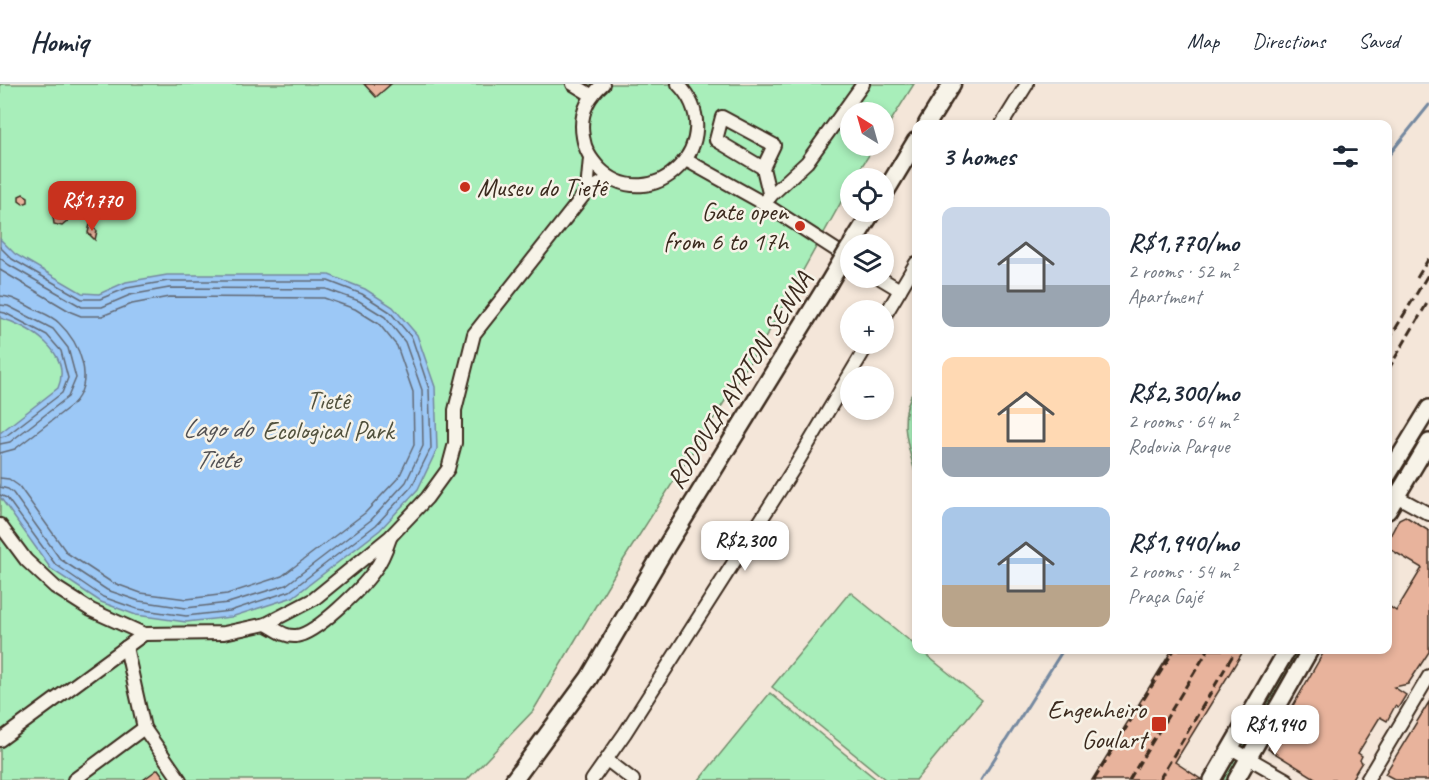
<!DOCTYPE html>
<meta charset="utf-8">
<style>
:root{--surface:#fff;--page:#f2f2f3;--text:#1f2937;--muted:#747a83;--line:#e0e1e3;--accent:#c8321e}
body{margin:0;font-family:Caveat,sans-serif;background:var(--page);color:var(--text);height:100vh;display:flex;flex-direction:column;font-size:22px;white-space:nowrap}
*{box-sizing:border-box;margin:0}
p{font-size:20px;color:var(--muted)}
.icon{flex:none;width:33px;height:33px;fill:none;stroke:currentColor;stroke-width:2;stroke-linecap:round;stroke-linejoin:round}
.map{position:relative;flex:1;overflow:hidden}
.sheet{position:absolute;left:912px;top:36px;width:480px;height:534px;display:flex;flex-direction:column;background:var(--surface);border-radius:12px;box-shadow:0 3px 9px #0003}
.sheet>*{flex:none}
.needle{width:39px;rotate:323deg}
.fabs{position:absolute;left:840px;top:18px;display:grid;gap:12px}
.fabs a{display:grid;place-items:center;width:54px;height:54px;border-radius:50%;background:var(--surface);box-shadow:0 3px 9px #0003;font-size:30px}
.price{position:absolute;translate:-50% -51px;padding:0 14px;border-radius:12px;background:#fff;color:#222;font-size:20px;line-height:39px;filter:drop-shadow(0 2px 3px #0008)}
.price::after{content:'';position:absolute;left:50%;top:36px;width:18px;height:14px;margin-left:-9px;background:inherit;clip-path:polygon(0 0,100% 0,50% 100%)}
.price.current{background:var(--accent);color:#fff}
ul{padding:0;list-style:none}
li{display:flex;align-items:center;gap:18px;height:150px;padding:0 30px}
li span{display:grid;place-items:center;flex:none;width:168px;height:120px;border-radius:12px;color:#555}
li>.icon{margin-inline-start:auto}
span .icon{width:72px;height:72px;fill:#fffc;stroke-width:1}
li b{font-size:26px}
h2{display:flex;justify-content:space-between;align-items:center;height:72px;padding:0 30px;font-size:26px}
header{display:flex;align-items:center;gap:36px;box-sizing:border-box;height:84px;padding:0 30px;background:var(--surface);border-bottom:2px solid var(--line)}
header strong{font-size:28px}
nav{display:flex;gap:33px;margin-inline-start:auto;font-size:21px}
.map>svg:first-child{display:block}
.green{fill:#a8eeba;stroke:#728c6c;stroke-width:1.5}
.water{fill:#9cc8f6;stroke:#7589a0;stroke-width:1.5}
.lines{fill:none;stroke-linecap:round;stroke-linejoin:round}
.shore{stroke:#626974;stroke-width:1.5}
.stream{stroke:#7589a0;stroke-width:3}
.building{fill:#e8b39c;stroke:#3b2a1e;stroke-width:1.5}
.minor-casing{stroke:#3b2a1e;stroke-width:16}
.major-casing{stroke:#3b2a1e;stroke-width:20}
.highway-casing{stroke:#3b2a1e;stroke-width:21}
.minor{stroke:#f7f3e8;stroke-width:12}
.major{stroke:#f7f3e8;stroke-width:15}
.highway{stroke:#f7f3e8;stroke-width:16}
.rail{stroke:#3b2a1e;stroke-width:3;stroke-dasharray:9 4.5;stroke-linecap:butt}
.highway-bridge-casing{stroke:#3b2a1e;stroke-width:21;stroke-linecap:butt}
.highway-bridge{stroke:#f7f3e8;stroke-width:16}
.poi-dot{fill:#c8321e;stroke:#f7f3e8;stroke-width:2}
.labels{text-anchor:middle;stroke-width:5;stroke-linejoin:round;paint-order:stroke}
.poi-label{font-size:26px;fill:#3b2a1e;stroke:#f7f3e8;text-anchor:end}
.street-label{font-size:26px;fill:#3b2a1e;stroke:#f7f3e8}
.park-label{font-size:26px;fill:#51513d;stroke:#f7f3e8}
.water-label{font-size:27px;font-style:italic;fill:#535254;stroke:#f7f3e8}
</style>
<header>
<strong>Homiq</strong>
<nav><a>Map</a><a>Directions</a><a>Saved</a></nav>
</header>
<div class="map">
<svg width="1429" height="696" viewBox="0 0 1429 696">
<rect width="100%" height="100%" fill="#f4e6d9"/>
<filter id="ink" filterUnits="userSpaceOnUse"><feTurbulence type="fractalNoise" baseFrequency=".0167" numOctaves="2"/><feDisplacementMap in="SourceGraphic" scale="12" xChannelSelector="R" yChannelSelector="G"/><feConvolveMatrix kernelMatrix="1 2 1 2 8 2 1 2 1" color-interpolation-filters="sRGB"/></filter>
<g filter="url(#ink)">
<g class="green">
<path d="M 0,0 L 914,0 L 884,48 L 884,28 L 850,28 L 850,62 L 875,62 L 854,94 L 850,94 L 850,102 L 767,251 L 617,486 L 533,627 L 467,696 L 0,696 Z"/>
<path d="M 916,303 L 916,392 C 908,361 896,332 916,303 Z"/>
<path d="M 850,508 L 916,562 L 916,566 L 920,566 L 982,616 L 916,696 L 886,696 L 772,603 Z"/>
<path d="M 1296,566 L 1302,566 L 1227,696 L 1221,696 Z"/>
<path d="M 770,609 L 877,696 L 699,696 Z"/>
</g>
<path class="water" d="M 0,155 L 15,170 L 82,209 L 99,210 L 126,198 L 167,191 L 329,191 L 365,205 L 393,223 L 417,251 L 435,303 L 437,365 L 418,405 L 380,446 L 293,513 L 231,533 L 186,538 L 136,531 L 101,518 L 51,485 L 0,413 L 0,349 L 58,304 C 73,269 29,241 0,234 Z"/>
<g class="lines">
<g class="shore">
<path d="M 0,163 L 12,175 L 82,215 L 100,215 L 127,204 L 168,197 L 328,197 L 362,210 L 390,228 L 412,254 L 429,305 L 431,364 L 412,402 L 376,441 L 290,507 L 230,527 L 186,532 L 137,525 L 103,513 L 55,480 L 7,414 L 0,411"/>
<path d="M 0,174 L 9,181 L 82,223 L 102,223 L 130,211 L 169,204 L 326,205 L 359,217 L 385,233 L 405,258 L 422,306 L 423,362 L 406,398 L 371,436 L 286,501 L 228,519 L 186,524 L 139,517 L 107,506 L 60,475 L 13,409 L 8,405 L 0,403"/>
<path d="M 0,186 L 71,228 L 81,232 L 102,232 L 132,220 L 169,213 L 324,214 L 355,225 L 379,240 L 397,262 L 413,308 L 414,361 L 399,393 L 365,429 L 282,492 L 227,510 L 187,515 L 141,509 L 111,498 L 67,469 L 19,402 L 9,395 L 0,394"/>
<path d="M 0,212 C 11,212 20,218 30,223 C 39,228 51,231 59,239 C 80,259 96,297 72,321 L 15,365 L 0,369"/>
<path d="M 0,221 L 8,222 L 53,245 L 68,264 L 76,294 L 68,313 L 10,358 L 0,360"/>
<path d="M 0,228 L 5,229 L 47,251 L 61,267 L 68,294 L 62,309 L 6,352 L 0,353"/>
</g>
<g class="stream">
<path d="M 1388,72 L 1429,21"/>
<path d="M 981,696 L 1063,566"/>
</g>
</g>
<g class="building">
<path d="M 364,0 L 391,0 L 376,13 Z"/>
<path d="M 23,110 L 28,113 L 28,118 L 23,120 L 19,117 L 19,112 Z"/>
<path d="M 59,126 L 67,129 L 68,137 L 62,142 L 54,140 L 53,132 Z"/>
<path d="M 90,140 L 97,147 L 95,156 L 88,149 Z"/>
<path d="M 1405,432 L 1429,447 L 1429,568 L 1408,600 L 1394,603 L 1406,611 L 1398,624 L 1395,622 L 1387,637 L 1380,633 L 1358,669 L 1362,672 L 1360,676 L 1362,678 L 1351,696 L 1318,696 L 1268,665 L 1325,566 L 1364,566 L 1370,569 L 1372,566 L 1388,566 L 1388,528 L 1390,523 L 1396,527 L 1422,484 L 1388,464 L 1388,456 L 1399,435 Z"/>
<path d="M 1172,566 L 1244,566 L 1175,678 L 1202,696 L 1092,696 Z"/>
<path d="M 1429,618 L 1429,696 L 1396,696 L 1385,690 Z"/>
<path d="M 158,685 L 166,696 L 143,696 Z"/>
</g>
<g class="lines">
<g class="minor-casing">
<g id="minor">
<path d="M 573,0 L 591,11"/>
<path d="M 603,0 C 587,14 579,31 583,53 C 585,66 590,74 599,84 C 651,137 733,57 678,0"/>
<path d="M 1002,40 L 1027,0"/>
<path d="M 686,76 L 763,119 L 850,175"/>
<path d="M 763,84 L 716,56 L 722,33 L 774,61 L 763,84 L 770,113"/>
<path d="M 587,107 L 590,74"/>
<path d="M 766,116 L 807,78 L 863,0"/>
<path d="M 880,194 L 900,206"/>
<path d="M 884,233 L 916,179"/>
<path d="M 1396,412 L 1429,430"/>
<path d="M 0,441 L 26,476 L 55,503 L 91,526 L 144,550 L 224,549 L 266,540 L 314,515 L 390,453 L 427,414 L 448,385 L 455,359 L 455,326 L 474,250 L 587,107 L 610,94"/>
<path d="M 266,540 C 276,545 284,553 296,552 C 316,550 362,504 374,487 C 382,477 386,466 390,454"/>
<path d="M 126,563 L 144,644 L 180,696"/>
<path d="M 0,656 L 144,550"/>
<path d="M 1231,664 L 1287,696"/>
<path d="M 607,676 L 633,696"/>
<path d="M 74,696 L 144,644"/>
<path d="M 592,696 L 625,649 L 794,384 L 868,260"/>
<path d="M 1367,696 L 1429,592"/>
</g>
</g>
<g class="major-casing">
<g id="major">
<path d="M 1388,391 L 1429,324"/>
<path d="M 1388,427 L 1429,358"/>
<path d="M 1212,696 L 1287,566"/>
<path d="M 1236,696 L 1310,566"/>
</g>
</g>
<g class="highway-casing">
<g id="highway">
<path d="M 927,40 L 952,0"/>
<path d="M 884,110 L 916,57"/>
<path d="M 852,160 L 872,128"/>
<path d="M 514,696 L 589,594 L 666,463 L 828,200"/>
</g>
</g>
<use href="#minor" class="minor"/>
<use href="#major" class="major"/>
<use href="#highway" class="highway"/>
<g class="rail">
<path d="M 1417,194 L 1429,174"/>
<path d="M 1388,257 L 1429,189"/>
<path d="M 1388,286 L 1429,216"/>
<path d="M 1094,696 L 1174,566"/>
<path d="M 1129,696 L 1208,566"/>
<path d="M 1159,696 L 1236,566"/>
</g>
<g class="highway-bridge-casing">
<path id="highway-bridge" d="M 828,200 L 850,163"/>
</g>
<use href="#highway-bridge" class="highway-bridge"/>
</g>
</g>
<g class="poi-dot">
<circle cx="465" cy="103" r="6"/>
<circle cx="800" cy="142" r="6"/>
<rect x="1151" y="632" width="16" height="16" rx="3"/>
</g>
<g class="labels">
<g class="poi-label">
<text x="477" y="112" text-anchor="start">Museu do Tietê</text>
<text x="788" y="136">Gate open<tspan x="788" dy="30">from 6 to 17h</tspan></text>
<text x="1146" y="634">Engenheiro<tspan x="1146" dy="30">Goulart</tspan></text>
</g>
<g class="street-label">
<text transform="translate(739 296) rotate(-58)" y="9">RODOVIA AYRTON SENNA</text>
</g>
<g class="park-label">
<text x="328" y="325">Tietê<tspan x="328" dy="30">Ecological Park</tspan></text>
</g>
<g class="water-label">
<text x="217" y="353">Lago do<tspan x="217" dy="31">Tiete</tspan></text>
</g>
</g>
</svg>
<div class="fabs">
<a><svg class="needle" viewBox="-14 -14 28 28"><path d="M0-13l5 13h-10z" fill="#e53935"/><path d="M0 13l5-13h-10z" fill="#747a83"/></svg></a>
<a><svg class="icon" aria-label="locate" viewBox="0 0 24 24"><circle cx="12" cy="12" r="6"/><path d="M12 2v4M12 18v4M2 12h4M18 12h4"/></svg></a>
<a><svg class="icon" aria-label="layers" viewBox="0 0 24 24"><path d="M12 4l9 5-9 5-9-5zM3 14l9 5 9-5"/></svg></a>
<a>+</a>
<a>−</a>
</div>
<b class="price current" style="left:92px;top:148px">R$1,770</b>
<b class="price" style="left:745px;top:488px">R$2,300</b>
<b class="price" style="left:1275px;top:672px">R$1,940</b>
<section class="sheet">
<h2>3 homes<svg class="icon" aria-label="filters" viewBox="0 0 24 24"><path d="M4 7h16M4 17h16"/><circle cx="9" cy="7" r="2"/><circle cx="15" cy="17" r="2"/></svg></h2>
<ul>
<li><span style="background:linear-gradient(#c9d6e8 65%,#9aa5b1 0)"><svg class="icon" aria-label="home" viewBox="0 0 24 24"><path d="M3 11l9-7 9 7M6 9v11h12V9"/></svg></span><div><b>R$1,770/mo</b><p>2 rooms · 52 m²</p><p>Apartment</p></div></li>
<li><span style="background:linear-gradient(#ffd9b3 75%,#9aa5b1 0)"><svg class="icon" aria-label="home" viewBox="0 0 24 24"><path d="M3 11l9-7 9 7M6 9v11h12V9"/></svg></span><div><b>R$2,300/mo</b><p>2 rooms · 64 m²</p><p>Rodovia Parque</p></div></li>
<li><span style="background:linear-gradient(#a9c7e8 65%,#b9a48a 0)"><svg class="icon" aria-label="home" viewBox="0 0 24 24"><path d="M3 11l9-7 9 7M6 9v11h12V9"/></svg></span><div><b>R$1,940/mo</b><p>2 rooms · 54 m²</p><p>Praça Gajé</p></div></li>
</ul>
</section>
</div>
